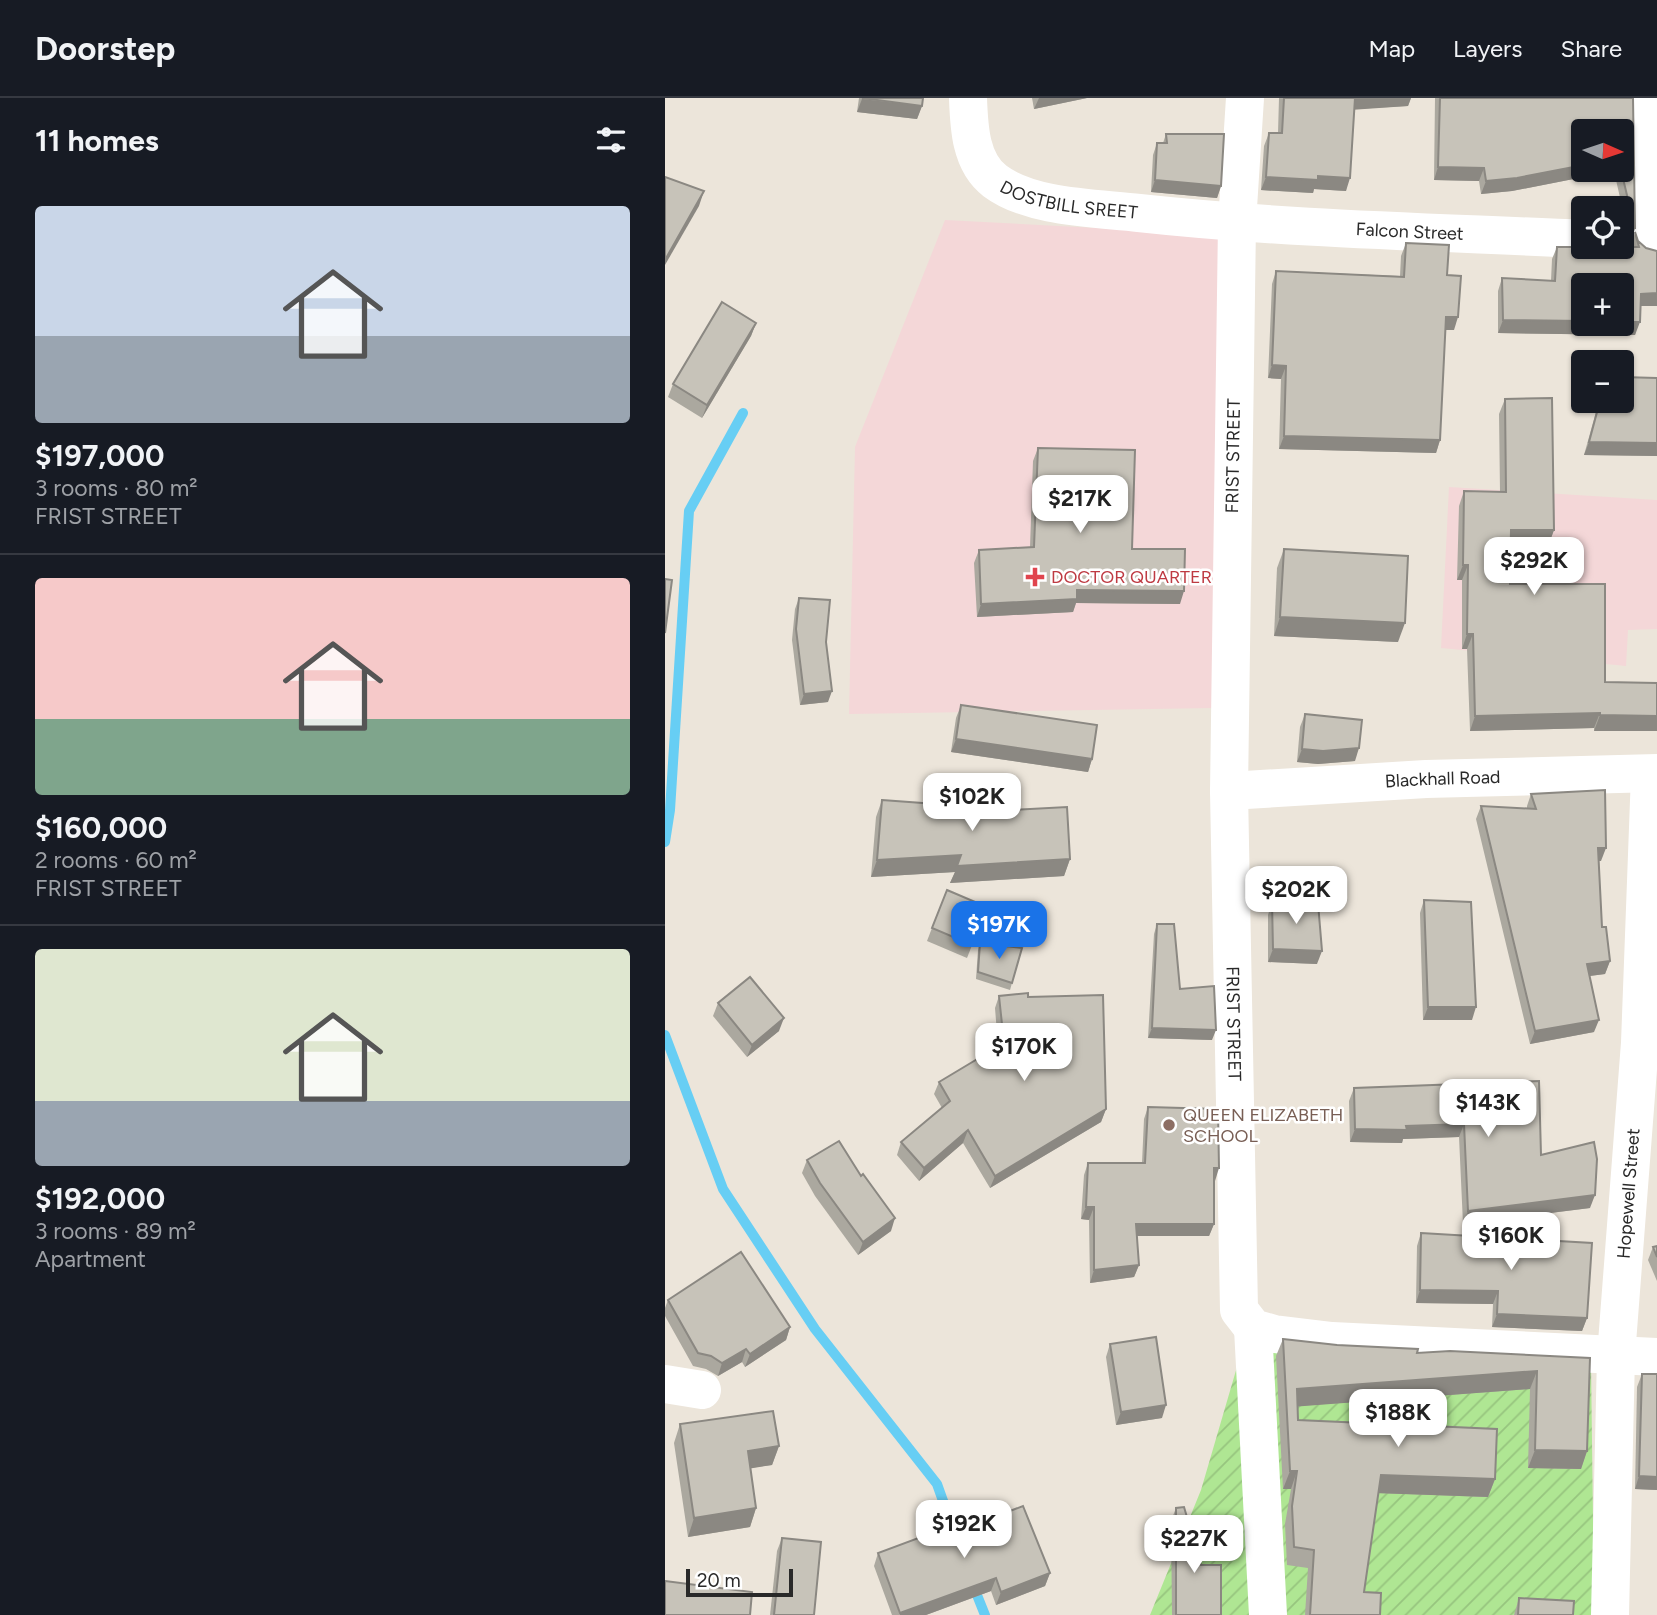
<!DOCTYPE html>
<meta charset="utf-8">
<style>
:root{--surface:#171b24;--page:#20242c;--text:#f1f3f6;--muted:#9ea1a6;--line:#363941;--accent:#1a73e8}
body{margin:0;font-family:Figtree,sans-serif;background:var(--page);color:var(--text);height:100vh;display:flex;flex-direction:column;font-size:26px;white-space:nowrap}
*{box-sizing:border-box;margin:0}
p{font-size:23px;color:var(--muted)}
.icon{flex:none;width:38px;height:38px;fill:none;stroke:currentColor;stroke-width:2;stroke-linecap:round;stroke-linejoin:round}
.map{position:relative;flex:1;overflow:hidden}
.panel{display:flex;flex-direction:column;background:var(--surface);width:665px}
.panel>*{flex:none}
.needle{width:46px;rotate:93deg}
.fabs{position:absolute;left:906px;top:21px;display:grid;gap:14px}
.fabs a{display:grid;place-items:center;width:63px;height:63px;border-radius:7px;background:var(--surface);box-shadow:0 2px 5px #0004;font-size:35px}
.scale{position:absolute;left:21px;bottom:18px;width:107px;box-sizing:border-box;padding-left:7px;border:4px solid #292929;border-top:0;font-size:19px;line-height:24px;white-space:nowrap;color:#292929;-webkit-text-stroke:5px #fff;paint-order:stroke}
.price{position:absolute;translate:-50% -60px;padding:0 16px;border-radius:14px;background:#fff;color:#222;font-size:23px;line-height:46px;filter:drop-shadow(0 2px 4px #0008)}
.price::after{content:'';position:absolute;left:50%;top:42px;width:21px;height:16px;margin-left:-10px;background:inherit;clip-path:polygon(0 0,100% 0,50% 100%)}
.price.current{background:var(--accent);color:#fff}
ul{padding:0;list-style:none}
li{display:grid;align-content:center;gap:14px;height:371px;padding:0 35px}
li+li{border-top:2px solid var(--line)}
li span{display:grid;place-items:center;height:217px;border-radius:7px;color:#555}
li>.icon{margin-inline-start:auto}
span .icon{width:126px;height:126px;fill:#fffc;stroke-width:1}
li b{font-size:30px}
h2{display:flex;justify-content:space-between;align-items:center;height:84px;padding:0 35px;font-size:30px}
header{display:flex;align-items:center;gap:42px;box-sizing:border-box;height:98px;padding:0 35px;background:var(--surface);border-bottom:2px solid var(--line)}
header strong{font-size:33px}
nav{display:flex;gap:38px;margin-inline-start:auto;font-size:24px}
main{display:flex;flex:1;min-height:0}
.map>svg:first-child{display:block}
.medical{fill:#f4d7d8}
.garden{fill:url(#garden-furrows)}
.lines{fill:none;stroke-linecap:round;stroke-linejoin:round}
.stream{stroke:#67cef4;stroke-width:10}
.minor{stroke:#fff;stroke-width:38}
.wall{fill:#aba89f;fill-rule:evenodd}
.shaded-wall{fill:#8b8882}
.building{fill:#c7c3b9;stroke:#8b8882;stroke-width:2}
.health-dot{fill:#e0444e;stroke:#fff;stroke-width:2.5}
.education-dot{fill:#8d6e63;stroke:#fff;stroke-width:2.5}
.labels{text-anchor:middle;stroke-width:5;stroke-linejoin:round;paint-order:stroke}
.street-label{font-size:18px;fill:#292929;stroke:#fff}
.health-label{font-size:18px;fill:#be3a42;stroke:#fff;text-anchor:start}
.education-label{font-size:18px;fill:#785e54;stroke:#fff;text-anchor:start}
</style>
<header>
<strong>Doorstep</strong>
<nav><a>Map</a><a>Layers</a><a>Share</a></nav>
</header>
<main>
<section class="panel">
<h2>11 homes<svg class="icon" aria-label="filters" viewBox="0 0 24 24"><path d="M4 7h16M4 17h16"/><circle cx="9" cy="7" r="2"/><circle cx="15" cy="17" r="2"/></svg></h2>
<ul>
<li><span style="background:linear-gradient(#c9d6e8 60%,#9aa5b1 0)"><svg class="icon" aria-label="home" viewBox="0 0 24 24"><path d="M3 11l9-7 9 7M6 9v11h12V9"/></svg></span><div><b>$197,000</b><p>3 rooms · 80 m²</p><p>FRIST STREET</p></div></li>
<li><span style="background:linear-gradient(#f6c9c9 65%,#7fa58c 0)"><svg class="icon" aria-label="home" viewBox="0 0 24 24"><path d="M3 11l9-7 9 7M6 9v11h12V9"/></svg></span><div><b>$160,000</b><p>2 rooms · 60 m²</p><p>FRIST STREET</p></div></li>
<li><span style="background:linear-gradient(#dfe7d0 70%,#9aa5b1 0)"><svg class="icon" aria-label="home" viewBox="0 0 24 24"><path d="M3 11l9-7 9 7M6 9v11h12V9"/></svg></span><div><b>$192,000</b><p>3 rooms · 89 m²</p><p>Apartment</p></div></li>
</ul>
</section>
<div class="map">
<svg width="992" height="1517" viewBox="0 0 992 1517">
<defs>
<pattern id="garden-furrows" width="10" height="10" patternUnits="userSpaceOnUse" patternTransform="scale(1.75)"><rect width="10" height="10" fill="#afe693"/><path d="M-1 1l2-2M0 10L10 0M9 11l2-2" fill="none" stroke="#97c57f"/></pattern>
</defs>
<rect width="100%" height="100%" fill="#ece5da"/>
<g class="medical">
<path d="M 280,122 L 564,137 L 548,610 L 184,616 L 190,349 Z"/>
<path d="M 784,389 L 992,402 L 992,531 L 963,532 L 961,568 L 776,550 Z"/>
</g>
<path class="garden" d="M 579,1245 L 926,1265 L 928,1421 L 932,1517 L 485,1517 L 536,1392 Z"/>
<g class="lines">
<g class="stream">
<path d="M 0,744 L 5,712 L 24,413 L 78,315"/>
<path d="M 0,937 L 58,1091 L 150,1231 L 272,1386 L 293,1445"/>
<path d="M 308,1487 L 320,1517"/>
</g>
<g class="minor">
<path id="s1" d="M 303,0 C 304,28 305,64 330,83 C 366,110 430,110 474,115 C 621,131 770,134 919,141"/>
<path id="s2" d="M 580,0 L 572,125 L 564,693 L 574,1212 L 588,1230 L 609,1236 L 667,1243 L 992,1259"/>
<path d="M 984,0 L 987,144"/>
<path id="s3" d="M 564,693 L 761,681 L 992,675"/>
<path d="M 588,1230 L 603,1517"/>
<path d="M 0,1286 L 37,1292"/>
<path id="s4" d="M 945,1517 L 951,1258 L 975,945 L 985,676"/>
</g>
</g>
<g class="wall">
<path d="M 194,0 L 258,0 L 257,8 L 252,21 L 192,14 Z"/>
<path d="M 367,0 L 422,0 L 369,11 Z"/>
<path d="M 614,0 L 746,0 L 743,8 L 689,11 L 681,93 L 649,91 L 648,95 L 596,92 L 599,48 L 604,35 L 613,35 Z"/>
<path d="M 770,0 L 968,0 L 970,131 L 965,144 L 949,73 L 847,93 L 816,96 L 814,83 L 769,82 ZM 957,33 L 957,72 L 919,72 Z"/>
<path d="M 501,36 L 556,88 L 552,100 L 486,94 L 488,57 L 492,45 L 498,45 Z"/>
<path d="M 970,134 L 973,143 L 981,150 L 992,153 L 992,208 L 976,208 L 970,237 L 833,235 L 833,193 L 837,180 L 886,183 L 887,161 L 892,149 L 966,149 Z"/>
<path d="M 741,145 L 782,177 L 789,232 L 780,232 L 775,342 L 771,355 L 614,351 L 616,281 L 603,280 L 607,186 L 611,173 L 735,178 L 736,158 Z"/>
<path d="M 91,225 L 86,238 L 37,320 L 3,299 L 8,286 Z"/>
<path d="M 992,280 L 992,358 L 919,357 L 934,303 L 957,303 Z"/>
<path d="M 840,301 L 889,432 L 883,448 L 846,447 L 845,486 L 940,584 L 992,585 L 929,633 L 929,630 L 805,633 L 802,551 L 797,551 L 797,482 L 792,482 L 794,408 L 799,393 L 835,394 L 834,316 Z"/>
<path d="M 373,350 L 467,451 L 515,506 L 411,505 L 408,514 L 312,519 L 309,465 L 314,452 L 365,449 L 368,363 Z"/>
<path d="M 619,451 L 733,544 L 609,538 L 612,470 Z"/>
<path d="M 134,500 L 161,544 L 163,604 L 135,607 L 127,542 L 130,511 Z"/>
<path d="M 296,607 L 427,661 L 423,674 L 286,654 L 291,620 Z"/>
<path d="M 640,616 L 690,663 L 653,666 L 632,664 L 635,629 Z"/>
<path d="M 866,696 L 936,763 L 934,763 L 937,829 L 945,863 L 940,876 L 924,878 L 929,934 L 865,946 L 811,721 L 816,708 L 862,711 L 862,708 Z"/>
<path d="M 217,702 L 325,713 L 405,761 L 399,778 L 285,785 L 290,774 L 206,779 L 211,719 Z"/>
<path d="M 759,802 L 807,922 L 758,922 L 755,815 Z"/>
<path d="M 607,804 L 652,866 L 603,864 L 603,817 Z"/>
<path d="M 322,809 L 302,860 L 262,843 L 267,830 Z"/>
<path d="M 492,826 L 515,891 L 547,942 L 483,940 L 489,836 Z"/>
<path d="M 315,845 L 347,885 L 345,892 L 311,881 L 313,852 Z"/>
<path d="M 334,898 L 363,899 L 441,1011 L 436,1024 L 325,1090 L 298,1045 L 254,1083 L 232,1057 L 236,1044 L 277,1010 L 269,996 L 274,984 L 333,948 L 330,910 Z"/>
<path d="M 53,905 L 114,933 L 82,959 L 48,918 Z"/>
<path d="M 874,983 L 876,1057 L 925,1110 L 798,1126 L 794,1039 L 738,1041 L 737,1045 L 685,1044 L 684,1003 L 689,990 Z"/>
<path d="M 483,1009 L 550,1083 L 549,1083 L 549,1126 L 544,1138 L 472,1138 L 474,1167 L 469,1179 L 425,1185 L 424,1122 L 416,1121 L 419,1077 L 423,1065 L 477,1065 L 479,1021 Z"/>
<path d="M 142,1062 L 226,1133 L 193,1157 L 150,1098 L 137,1075 Z"/>
<path d="M 756,1135 L 922,1220 L 917,1233 L 827,1229 L 828,1206 L 751,1205 L 752,1148 Z"/>
<path d="M 992,1148 L 992,1183 L 983,1162 L 988,1149 Z"/>
<path d="M 3,1202 L 125,1229 L 121,1242 L 80,1269 L 77,1264 L 53,1278 L 41,1271 L 28,1268 L 0,1218 L 0,1210 Z"/>
<path d="M 618,1241 L 752,1255 L 925,1260 L 922,1353 L 916,1371 L 863,1370 L 865,1291 L 633,1308 L 633,1322 L 830,1381 L 823,1399 L 713,1395 L 699,1494 L 715,1517 L 640,1517 L 643,1470 L 622,1467 L 620,1426 L 626,1391 L 618,1391 L 611,1258 Z"/>
<path d="M 445,1246 L 497,1320 L 451,1327 L 441,1259 Z"/>
<path d="M 977,1276 L 992,1392 L 970,1391 L 972,1289 Z"/>
<path d="M 15,1326 L 114,1348 L 107,1367 L 85,1370 L 91,1410 L 85,1429 L 23,1439 L 9,1345 Z"/>
<path d="M 511,1410 L 536,1467 L 556,1517 L 507,1517 L 506,1423 Z"/>
<path d="M 286,1436 L 385,1475 L 380,1488 L 331,1507 L 326,1493 L 261,1517 L 227,1517 L 209,1468 L 213,1455 Z"/>
<path d="M 117,1440 L 149,1517 L 105,1517 L 112,1453 Z"/>
<path d="M 854,1500 L 908,1517 L 849,1517 Z"/>
</g>
<g class="shaded-wall">
<path d="M 374,0 L 422,0 L 369,11 Z"/>
<path d="M 689,0 L 746,0 L 743,8 L 685,12 Z"/>
<path d="M 197,1 L 257,8 L 252,21 L 192,14 Z"/>
<path d="M 919,67 L 919,72 L 949,72 L 949,73 L 847,93 L 816,96 L 821,83 Z"/>
<path d="M 773,69 L 819,70 L 814,83 L 769,82 Z"/>
<path d="M 653,78 L 685,80 L 681,93 L 649,91 L 648,95 L 596,92 L 601,79 Z"/>
<path d="M 490,82 L 556,88 L 552,100 L 486,94 Z"/>
<path d="M 39,93 L 34,108 L 0,167 L 0,162 Z"/>
<path d="M 992,195 L 992,208 L 971,208 L 976,196 Z"/>
<path d="M 781,219 L 793,219 L 789,232 L 776,232 Z"/>
<path d="M 838,222 L 919,223 L 919,226 L 975,224 L 970,237 L 833,235 Z"/>
<path d="M 91,225 L 86,238 L 37,320 L 42,307 Z"/>
<path d="M 607,267 L 621,268 L 616,281 L 603,280 Z"/>
<path d="M 619,338 L 775,342 L 771,355 L 614,351 Z"/>
<path d="M 924,344 L 992,345 L 992,358 L 919,357 Z"/>
<path d="M 846,432 L 889,432 L 883,448 L 841,447 Z"/>
<path d="M 798,467 L 803,467 L 797,482 L 792,482 Z"/>
<path d="M 412,492 L 519,493 L 515,506 L 411,505 L 408,514 L 312,519 L 316,506 Z"/>
<path d="M 615,519 L 740,525 L 733,544 L 609,538 Z"/>
<path d="M 802,536 L 808,536 L 802,551 L 797,551 Z"/>
<path d="M 167,593 L 163,604 L 135,607 L 139,596 Z"/>
<path d="M 935,615 L 929,630 L 805,633 L 810,618 Z"/>
<path d="M 935,617 L 992,618 L 992,633 L 929,633 Z"/>
<path d="M 291,641 L 427,661 L 423,674 L 286,654 Z"/>
<path d="M 694,650 L 690,663 L 653,666 L 632,664 L 637,651 Z"/>
<path d="M 933,750 L 941,750 L 936,763 L 928,763 Z"/>
<path d="M 296,757 L 405,761 L 399,778 L 285,785 L 290,774 L 206,779 L 212,762 Z"/>
<path d="M 608,851 L 657,853 L 652,866 L 603,864 Z"/>
<path d="M 945,863 L 940,876 L 917,879 L 922,866 Z"/>
<path d="M 763,909 L 811,909 L 807,922 L 758,922 Z"/>
<path d="M 119,920 L 114,933 L 82,959 L 87,947 Z"/>
<path d="M 934,922 L 929,934 L 865,946 L 870,933 Z"/>
<path d="M 487,930 L 551,932 L 547,942 L 483,940 Z"/>
<path d="M 441,1011 L 436,1024 L 325,1090 L 330,1078 Z"/>
<path d="M 799,1026 L 794,1039 L 738,1041 L 737,1045 L 685,1044 L 690,1031 Z"/>
<path d="M 303,1032 L 298,1045 L 254,1083 L 259,1070 Z"/>
<path d="M 549,1070 L 554,1070 L 550,1083 L 544,1082 Z"/>
<path d="M 930,1097 L 925,1110 L 798,1126 L 803,1113 Z"/>
<path d="M 421,1109 L 429,1109 L 424,1122 L 416,1121 Z"/>
<path d="M 230,1120 L 226,1133 L 193,1157 L 198,1144 Z"/>
<path d="M 471,1126 L 549,1126 L 544,1138 L 466,1138 Z"/>
<path d="M 474,1167 L 469,1179 L 425,1185 L 429,1172 Z"/>
<path d="M 755,1192 L 833,1193 L 828,1206 L 751,1205 Z"/>
<path d="M 832,1216 L 922,1220 L 917,1233 L 827,1229 Z"/>
<path d="M 125,1229 L 121,1242 L 80,1269 L 85,1256 Z"/>
<path d="M 81,1251 L 77,1264 L 53,1278 L 57,1265 Z"/>
<path d="M 872,1273 L 865,1291 L 626,1309 L 632,1291 Z"/>
<path d="M 501,1307 L 497,1320 L 451,1327 L 456,1314 Z"/>
<path d="M 114,1348 L 107,1367 L 76,1372 L 83,1353 Z"/>
<path d="M 870,1352 L 922,1353 L 916,1371 L 863,1370 Z"/>
<path d="M 625,1373 L 632,1373 L 626,1391 L 618,1391 Z"/>
<path d="M 716,1377 L 830,1381 L 823,1399 L 709,1395 Z"/>
<path d="M 974,1378 L 992,1379 L 992,1392 L 970,1391 Z"/>
<path d="M 91,1410 L 85,1429 L 23,1439 L 29,1420 Z"/>
<path d="M 385,1475 L 380,1488 L 331,1507 L 336,1494 Z"/>
<path d="M 331,1480 L 326,1493 L 261,1517 L 235,1517 L 235,1515 Z"/>
</g>
<g class="building">
<path d="M 197,0 L 258,0 L 257,8 Z"/>
<path d="M 619,0 L 690,0 L 685,80 L 653,78 L 653,82 L 601,79 L 604,35 L 617,35 Z"/>
<path d="M 775,0 L 968,0 L 970,131 L 956,72 L 957,33 L 919,33 L 919,67 L 852,80 L 821,83 L 819,70 L 773,69 Z"/>
<path d="M 501,36 L 559,36 L 556,88 L 490,82 L 492,45 L 502,45 Z"/>
<path d="M 0,79 L 39,93 L 0,162 Z"/>
<path d="M 970,134 L 973,143 L 981,150 L 992,153 L 992,195 L 976,196 L 975,224 L 957,224 L 957,187 L 919,187 L 919,223 L 838,222 L 837,180 L 890,183 L 892,149 L 974,149 Z"/>
<path d="M 741,145 L 784,147 L 782,177 L 796,178 L 793,219 L 781,219 L 775,342 L 619,338 L 621,268 L 607,267 L 611,173 L 739,179 Z"/>
<path d="M 57,204 L 91,225 L 42,307 L 8,286 Z"/>
<path d="M 957,279 L 992,280 L 992,345 L 924,344 L 935,303 L 957,303 Z"/>
<path d="M 887,300 L 889,432 L 846,432 L 845,486 L 940,486 L 940,584 L 992,585 L 992,618 L 935,617 L 935,615 L 810,618 L 808,536 L 802,536 L 803,467 L 798,467 L 799,393 L 841,394 L 840,301 Z"/>
<path d="M 373,350 L 470,352 L 467,451 L 520,451 L 519,493 L 412,492 L 412,501 L 316,506 L 314,452 L 369,449 Z"/>
<path d="M 619,451 L 743,458 L 740,525 L 615,519 Z"/>
<path d="M 0,481 L 7,482 L 0,535 Z"/>
<path d="M 134,500 L 165,502 L 161,544 L 167,593 L 139,596 L 131,531 Z"/>
<path d="M 296,607 L 432,627 L 427,661 L 291,641 Z"/>
<path d="M 640,616 L 697,622 L 694,650 L 658,653 L 637,651 Z"/>
<path d="M 940,692 L 941,750 L 933,750 L 937,829 L 941,829 L 945,863 L 922,866 L 934,922 L 870,933 L 816,708 L 871,711 L 866,696 Z"/>
<path d="M 217,702 L 325,710 L 325,713 L 402,709 L 405,761 L 292,768 L 296,757 L 212,762 Z"/>
<path d="M 282,792 L 322,809 L 307,847 L 267,830 Z"/>
<path d="M 759,802 L 806,804 L 811,909 L 763,909 Z"/>
<path d="M 607,804 L 653,805 L 657,853 L 608,851 Z"/>
<path d="M 492,826 L 509,826 L 515,891 L 549,888 L 551,932 L 487,930 Z"/>
<path d="M 315,845 L 357,850 L 347,885 L 313,874 Z"/>
<path d="M 85,879 L 119,920 L 87,947 L 53,905 Z"/>
<path d="M 363,895 L 363,899 L 438,897 L 441,1011 L 330,1078 L 303,1032 L 259,1070 L 236,1044 L 285,1003 L 274,984 L 339,945 L 334,898 Z"/>
<path d="M 874,983 L 876,1057 L 929,1044 L 932,1061 L 930,1097 L 803,1113 L 799,1026 L 741,1028 L 742,1032 L 690,1031 L 689,990 Z"/>
<path d="M 483,1009 L 553,1011 L 554,1070 L 549,1070 L 549,1126 L 471,1126 L 474,1167 L 429,1172 L 429,1109 L 421,1109 L 423,1065 L 480,1065 Z"/>
<path d="M 174,1043 L 196,1078 L 198,1076 L 230,1120 L 198,1144 L 155,1085 L 142,1062 Z"/>
<path d="M 756,1135 L 927,1145 L 922,1220 L 832,1216 L 833,1193 L 755,1192 Z"/>
<path d="M 992,1148 L 992,1159 L 988,1149 Z"/>
<path d="M 76,1154 L 125,1229 L 85,1256 L 81,1251 L 57,1265 L 46,1258 L 33,1255 L 3,1202 Z"/>
<path d="M 491,1239 L 501,1307 L 456,1314 L 445,1246 Z"/>
<path d="M 618,1241 L 672,1247 L 753,1251 L 752,1255 L 785,1253 L 925,1260 L 922,1353 L 870,1352 L 872,1273 L 632,1291 L 633,1322 L 832,1331 L 830,1381 L 716,1377 L 699,1494 L 716,1495 L 715,1517 L 645,1517 L 649,1452 L 629,1449 L 627,1408 L 632,1373 L 625,1373 Z"/>
<path d="M 977,1276 L 992,1276 L 992,1379 L 974,1378 Z"/>
<path d="M 108,1313 L 114,1348 L 83,1353 L 91,1410 L 29,1420 L 15,1326 Z"/>
<path d="M 358,1408 L 385,1475 L 336,1494 L 331,1480 L 235,1515 L 213,1455 L 283,1429 L 286,1436 Z"/>
<path d="M 519,1409 L 536,1467 L 556,1467 L 556,1517 L 511,1517 L 511,1410 Z"/>
<path d="M 117,1440 L 156,1444 L 149,1517 L 109,1517 Z"/>
<path d="M 0,1483 L 87,1494 L 85,1517 L 0,1517 Z"/>
<path d="M 854,1500 L 909,1503 L 908,1517 L 853,1517 Z"/>
</g>
<path class="health-dot" d="M366.5 468.5h7v7h7v7h-7v7h-7v-7h-7v-7h7z"/>
<circle class="education-dot" cx="504" cy="1027" r="7"/>
<g class="labels">
<g class="street-label">
<text dy="6" stroke="none"><textPath href="#s1" startOffset="168">DOSTBILL SREET</textPath></text>
<text dy="6" stroke="none"><textPath href="#s1" startOffset="511">Falcon Street</textPath></text>
<text transform="translate(568 358) rotate(-89)" y="6">FRIST STREET</text>
<text dy="6" stroke="none"><textPath href="#s3" startOffset="214">Blackhall Road</textPath></text>
<text dy="6" stroke="none"><textPath href="#s2" startOffset="926">FRIST STREET</textPath></text>
<text dy="6" stroke="none"><textPath href="#s4" startOffset="422">Hopewell Street</textPath></text>
</g>
<g class="health-label">
<text x="386" y="485">DOCTOR QUARTER</text>
</g>
<g class="education-label">
<text x="518" y="1023">QUEEN ELIZABETH<tspan x="518" dy="21">SCHOOL</tspan></text>
</g>
</g>
</svg>
<div class="fabs">
<a><svg class="needle" viewBox="-14 -14 28 28"><path d="M0-13l5 13h-10z" fill="#e53935"/><path d="M0 13l5-13h-10z" fill="#9ea1a6"/></svg></a>
<a><svg class="icon" aria-label="locate" viewBox="0 0 24 24"><circle cx="12" cy="12" r="6"/><path d="M12 2v4M12 18v4M2 12h4M18 12h4"/></svg></a>
<a>+</a>
<a>−</a>
</div>
<div class="scale">20 m</div>
<b class="price" style="left:415px;top:437px">$217K</b>
<b class="price" style="left:869px;top:499px">$292K</b>
<b class="price" style="left:307px;top:735px">$102K</b>
<b class="price" style="left:631px;top:828px">$202K</b>
<b class="price current" style="left:334px;top:863px">$197K</b>
<b class="price" style="left:359px;top:985px">$170K</b>
<b class="price" style="left:823px;top:1041px">$143K</b>
<b class="price" style="left:846px;top:1174px">$160K</b>
<b class="price" style="left:733px;top:1351px">$188K</b>
<b class="price" style="left:299px;top:1462px">$192K</b>
<b class="price" style="left:529px;top:1477px">$227K</b>
</div>
</main>
